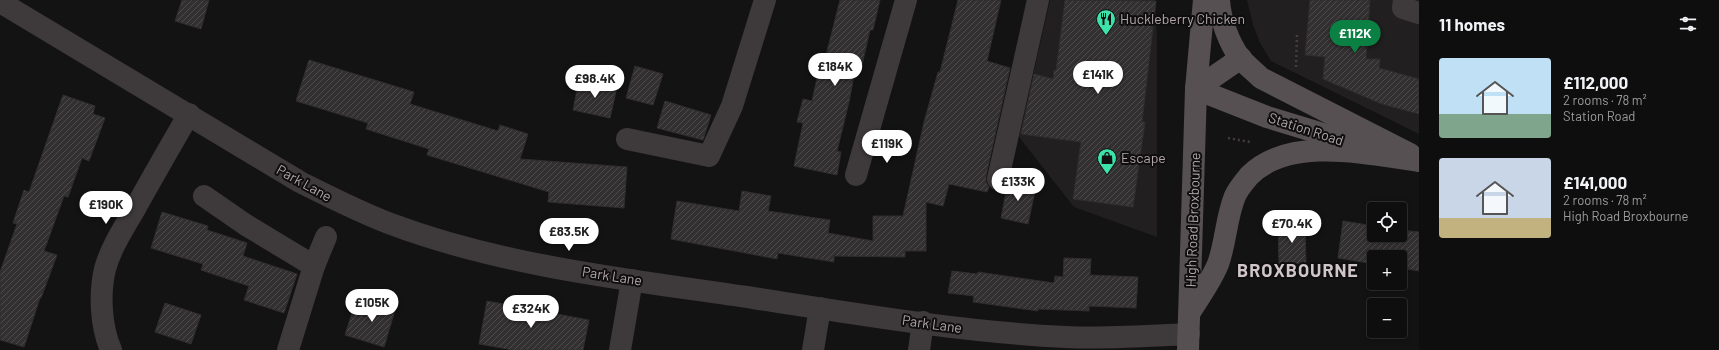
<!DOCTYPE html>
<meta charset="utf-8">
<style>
:root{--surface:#0f0e0e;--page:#181717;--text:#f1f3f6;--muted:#9b9c9e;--line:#2f2e2e;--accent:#0b8043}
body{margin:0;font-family:Barlow,sans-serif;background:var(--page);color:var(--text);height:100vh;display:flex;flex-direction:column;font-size:15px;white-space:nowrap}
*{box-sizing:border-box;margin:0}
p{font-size:13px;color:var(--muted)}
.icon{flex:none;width:22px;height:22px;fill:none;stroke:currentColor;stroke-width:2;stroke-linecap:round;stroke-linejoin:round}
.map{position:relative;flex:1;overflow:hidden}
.details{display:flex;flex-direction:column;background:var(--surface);width:300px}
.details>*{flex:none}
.fabs{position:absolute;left:1367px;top:202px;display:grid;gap:8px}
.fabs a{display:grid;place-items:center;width:40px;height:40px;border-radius:4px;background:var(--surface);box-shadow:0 2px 6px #0003,0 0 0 1px var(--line);font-size:20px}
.price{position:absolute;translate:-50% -34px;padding:0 9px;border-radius:14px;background:#fff;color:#222;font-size:13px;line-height:26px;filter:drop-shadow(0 1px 2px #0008)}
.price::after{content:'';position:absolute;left:50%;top:24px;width:12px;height:9px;margin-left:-6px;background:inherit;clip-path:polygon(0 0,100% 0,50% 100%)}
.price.selected{background:var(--accent);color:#fff}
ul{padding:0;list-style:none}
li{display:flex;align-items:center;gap:12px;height:100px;padding:0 20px}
li span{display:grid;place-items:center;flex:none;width:112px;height:80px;border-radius:4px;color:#555}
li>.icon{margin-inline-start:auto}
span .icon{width:48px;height:48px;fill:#fffc;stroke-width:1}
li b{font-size:17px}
h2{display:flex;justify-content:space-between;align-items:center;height:48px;padding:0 20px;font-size:17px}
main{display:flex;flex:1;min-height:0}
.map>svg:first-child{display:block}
.built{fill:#211f1f}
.building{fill:url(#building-hatch);stroke:#302d2d}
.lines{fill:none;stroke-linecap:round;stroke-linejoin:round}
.path{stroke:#453e40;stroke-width:2.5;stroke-dasharray:2 3;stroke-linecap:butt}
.minor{stroke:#3e393a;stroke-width:22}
.major{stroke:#575052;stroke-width:22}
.labels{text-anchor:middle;stroke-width:4;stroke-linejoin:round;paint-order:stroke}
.poi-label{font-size:14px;fill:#b3a5aa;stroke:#0f0e0e;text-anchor:start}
.street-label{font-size:14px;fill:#b3a5aa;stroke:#0f0e0e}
.district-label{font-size:18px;font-weight:bold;letter-spacing:1px;fill:#d0c6c9;stroke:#0f0e0e}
</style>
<main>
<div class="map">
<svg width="1419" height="350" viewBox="0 0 1419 350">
<defs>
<pattern id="building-hatch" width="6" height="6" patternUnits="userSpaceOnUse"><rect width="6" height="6" fill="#333031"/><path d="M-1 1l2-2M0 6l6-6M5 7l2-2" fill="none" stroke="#4e4b4c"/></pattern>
</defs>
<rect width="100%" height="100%" fill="#141313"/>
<g class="built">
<path d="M 1050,0 L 1155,0 L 1157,42 L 1157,237 L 1074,207 L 1019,137 Z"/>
<path d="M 1247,0 L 1419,0 L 1419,134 L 1271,61 L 1260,43 L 1253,25 Z"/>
</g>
<g class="building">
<path d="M 182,0 L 209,0 L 201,29 L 175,21 Z"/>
<path d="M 840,0 L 880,0 L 873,30 L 870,30 L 862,65 L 856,65 L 849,102 L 837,151 L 841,152 L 837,175 L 794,166 L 803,123 L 797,122 L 803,99 L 812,101 L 817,78 L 820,79 Z"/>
<path d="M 958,0 L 1001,0 L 987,61 L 1010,68 L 986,176 L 986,182 L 989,187 L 987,192 L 949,184 L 943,206 L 926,202 L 926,251 L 905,251 L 905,257 L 834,256 L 834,262 L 778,253 L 777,259 L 671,239 L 677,201 L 739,211 L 742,191 L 771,196 L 768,211 L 830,220 L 828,233 L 873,241 L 873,216 L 903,216 L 924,122 L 938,72 L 940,72 Z"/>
<path d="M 1065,0 L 1156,1 L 1142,122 L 1145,122 L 1133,207 L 1073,199 L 1081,142 L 1021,134 L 1034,74 L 1053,79 L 1054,70 L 1056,71 Z"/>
<path d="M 1310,0 L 1370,0 L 1366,59 L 1380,59 L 1379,68 L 1419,79 L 1419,114 L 1382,104 L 1323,79 L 1325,57 L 1305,55 Z"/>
<path d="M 309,60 L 414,92 L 410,104 L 498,131 L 500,125 L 528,134 L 520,159 L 627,167 L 624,208 L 548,202 L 549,192 L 427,155 L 429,149 L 366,129 L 368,123 L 296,101 Z"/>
<path d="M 635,66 L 663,74 L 653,105 L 626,98 Z"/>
<path d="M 579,80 L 617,87 L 610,118 L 573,110 Z"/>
<path d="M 63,95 L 95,106 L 93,114 L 105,118 L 89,161 L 82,158 L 68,197 L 64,196 L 44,251 L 57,255 L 41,298 L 40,298 L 24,347 L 0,340 L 0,272 L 17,224 L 13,223 L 24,190 L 29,192 Z"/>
<path d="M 665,101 L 711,115 L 703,140 L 657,128 Z"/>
<path d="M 1010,181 L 1036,186 L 1028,224 L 1001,218 L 1007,187 Z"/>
<path d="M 162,212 L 208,226 L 207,230 L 247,243 L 243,256 L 297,274 L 284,313 L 244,300 L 249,286 L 201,270 L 203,264 L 151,248 Z"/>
<path d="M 1343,221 L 1374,226 L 1374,235 L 1400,235 L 1400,230 L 1419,232 L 1419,271 L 1400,268 L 1400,257 L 1374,257 L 1374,264 L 1338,258 Z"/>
<path d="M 1305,224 L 1306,263 L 1279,265 L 1278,225 Z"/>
<path d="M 1064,258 L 1091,259 L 1090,275 L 1138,277 L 1136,308 L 1089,306 L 1089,311 L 1038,309 L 1038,311 L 973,302 L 974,296 L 948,293 L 952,271 L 977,274 L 978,272 L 1054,283 L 1055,276 L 1063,277 Z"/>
<path d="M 365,298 L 396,307 L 384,347 L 345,335 L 352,313 L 359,315 Z"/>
<path d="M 487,301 L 589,320 L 583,350 L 513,350 L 479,344 Z"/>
<path d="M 165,303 L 201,315 L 191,344 L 155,332 Z"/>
</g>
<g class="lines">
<g class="path">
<path d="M 1296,67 L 1297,33"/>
<path d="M 1228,138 L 1250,142"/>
</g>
<g class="minor">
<path d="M 1404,0 L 1403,8 L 1419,13"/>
<path d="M 0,2 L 300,182 C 330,197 359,212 391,224 C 506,267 632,280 753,298 C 857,314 961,332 1066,337 C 1107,339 1148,336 1189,334"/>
<path d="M 627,139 L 709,156 L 732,106 L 765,0"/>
<path d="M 856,175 L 906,0"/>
<path d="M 998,179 L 1038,0"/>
<path d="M 204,196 L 246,225 L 314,266"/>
<path d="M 111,350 C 101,327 99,294 105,269 C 111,247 125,226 136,207 C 153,176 171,145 189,114"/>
<path d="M 288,350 L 314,266 L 326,237"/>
<path d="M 620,350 L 632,280"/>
<path d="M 813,350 L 820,308"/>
<path d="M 919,350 L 923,322"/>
</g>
<g class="major">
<path d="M 1219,0 C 1220,19 1229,43 1240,58 C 1246,65 1254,71 1261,78 L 1410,154"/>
<path d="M 1196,89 L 1267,117 L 1356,144"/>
<path d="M 1196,89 L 1241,58"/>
<path d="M 1190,312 C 1200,296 1211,281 1218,264 C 1226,242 1226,218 1235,196 C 1238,189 1244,182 1249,176 C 1289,135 1368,154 1419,161"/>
<path d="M 1188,350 L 1196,89 L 1204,0"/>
</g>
</g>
<defs>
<g id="restaurant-pin" transform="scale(1)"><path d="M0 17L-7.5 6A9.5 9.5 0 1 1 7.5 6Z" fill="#3ce2a9" stroke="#0f0e0e"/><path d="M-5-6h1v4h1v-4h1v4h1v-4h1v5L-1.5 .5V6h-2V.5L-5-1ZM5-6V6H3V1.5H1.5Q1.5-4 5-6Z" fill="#111"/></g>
<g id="shop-pin" transform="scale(1)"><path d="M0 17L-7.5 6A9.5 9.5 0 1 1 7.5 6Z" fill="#3ce2a9" stroke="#0f0e0e"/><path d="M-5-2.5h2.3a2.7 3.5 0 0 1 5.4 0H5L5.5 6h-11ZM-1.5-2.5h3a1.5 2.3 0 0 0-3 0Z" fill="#111"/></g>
</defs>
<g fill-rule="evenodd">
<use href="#restaurant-pin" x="1106" y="19"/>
<use href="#shop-pin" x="1107" y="158"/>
</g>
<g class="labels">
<g class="poi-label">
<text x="1120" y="24">Huckleberry Chicken</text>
<text x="1121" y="163">Escape</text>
</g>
<g class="street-label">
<text transform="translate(1306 129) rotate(18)" y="5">Station Road</text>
<text transform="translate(304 183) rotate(29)" y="5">Park Lane</text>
<text transform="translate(1193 220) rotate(-88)" y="5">High Road Broxbourne</text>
<text transform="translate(612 276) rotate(9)" y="5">Park Lane</text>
<text transform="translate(932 324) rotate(8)" y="5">Park Lane</text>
</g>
<g class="district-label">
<text x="1298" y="277">BROXBOURNE</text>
</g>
</g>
</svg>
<div class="fabs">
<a><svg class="icon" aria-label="locate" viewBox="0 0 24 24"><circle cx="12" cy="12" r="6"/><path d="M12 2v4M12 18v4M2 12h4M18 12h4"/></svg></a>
<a>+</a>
<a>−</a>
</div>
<b class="price selected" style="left:1355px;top:54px">£112K</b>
<b class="price" style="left:835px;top:87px">£184K</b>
<b class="price" style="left:1098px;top:95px">£141K</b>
<b class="price" style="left:595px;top:99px">£98.4K</b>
<b class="price" style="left:887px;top:164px">£119K</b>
<b class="price" style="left:1018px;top:202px">£133K</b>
<b class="price" style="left:106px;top:225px">£190K</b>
<b class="price" style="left:1292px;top:244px">£70.4K</b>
<b class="price" style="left:569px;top:252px">£83.5K</b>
<b class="price" style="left:372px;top:323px">£105K</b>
<b class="price" style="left:531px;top:329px">£324K</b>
</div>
<section class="details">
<h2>11 homes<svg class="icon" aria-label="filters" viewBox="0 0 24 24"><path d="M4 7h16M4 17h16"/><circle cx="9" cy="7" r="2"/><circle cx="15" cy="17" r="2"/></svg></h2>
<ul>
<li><span style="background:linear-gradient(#bfe0f5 70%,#7fa58c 0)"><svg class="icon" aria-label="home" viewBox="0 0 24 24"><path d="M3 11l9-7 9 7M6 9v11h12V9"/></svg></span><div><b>£112,000</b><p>2 rooms · 78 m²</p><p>Station Road</p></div></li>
<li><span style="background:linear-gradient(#c9d6e8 75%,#c2b280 0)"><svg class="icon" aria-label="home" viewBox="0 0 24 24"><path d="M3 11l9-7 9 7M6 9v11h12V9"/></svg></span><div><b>£141,000</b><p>2 rooms · 78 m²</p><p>High Road Broxbourne</p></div></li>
</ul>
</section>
</main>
